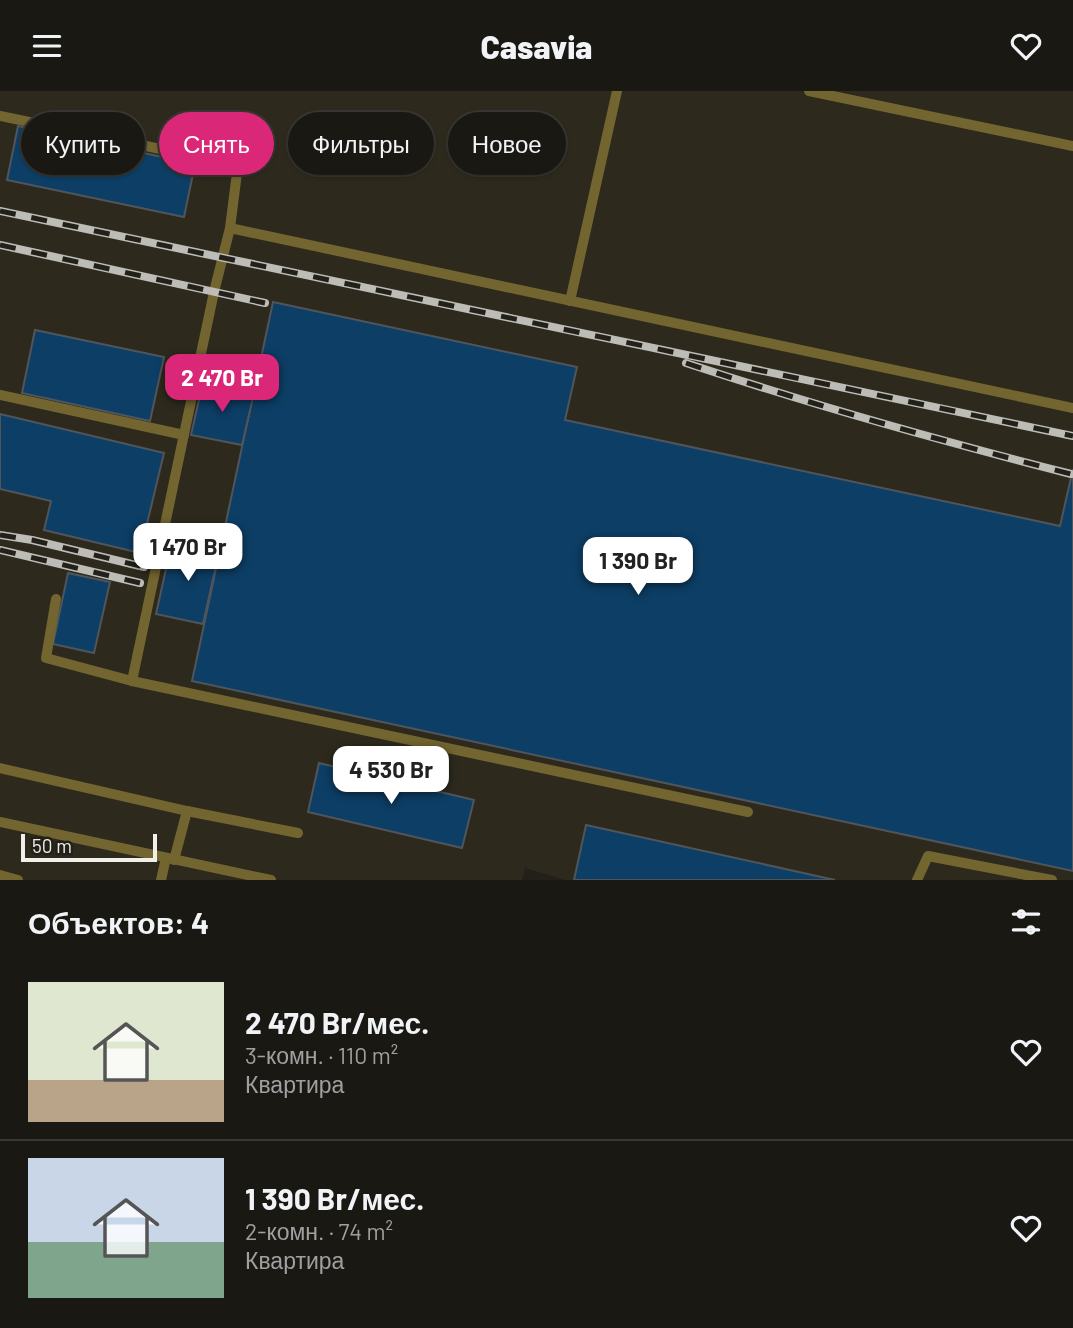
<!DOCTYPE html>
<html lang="ru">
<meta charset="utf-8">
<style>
:root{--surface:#1a1813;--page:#272521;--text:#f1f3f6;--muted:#9fa0a0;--line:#383733;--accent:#db2777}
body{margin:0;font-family:Barlow,sans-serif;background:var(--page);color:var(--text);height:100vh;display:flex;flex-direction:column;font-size:26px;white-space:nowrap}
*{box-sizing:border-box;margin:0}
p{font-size:23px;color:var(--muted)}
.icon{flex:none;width:38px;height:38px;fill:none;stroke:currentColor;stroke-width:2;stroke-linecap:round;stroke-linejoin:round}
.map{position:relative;height:789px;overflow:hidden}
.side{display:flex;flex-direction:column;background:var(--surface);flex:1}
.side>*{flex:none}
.hud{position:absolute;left:21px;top:21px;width:700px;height:63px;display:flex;gap:14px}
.scale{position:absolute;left:21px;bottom:18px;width:136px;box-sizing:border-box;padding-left:7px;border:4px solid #f0efea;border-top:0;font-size:19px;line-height:24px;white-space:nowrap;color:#f0efea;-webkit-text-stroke:5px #222019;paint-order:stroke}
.price{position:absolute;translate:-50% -60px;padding:0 16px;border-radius:14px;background:#fff;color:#222;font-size:23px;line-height:46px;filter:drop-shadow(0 2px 4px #0008)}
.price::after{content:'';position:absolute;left:50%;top:42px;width:21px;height:16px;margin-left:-10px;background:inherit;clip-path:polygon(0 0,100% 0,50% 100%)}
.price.selected{background:var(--accent);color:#fff}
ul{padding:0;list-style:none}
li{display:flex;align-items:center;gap:21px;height:175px;padding:0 28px}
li+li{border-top:2px solid var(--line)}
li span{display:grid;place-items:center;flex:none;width:196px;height:140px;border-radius:0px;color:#555}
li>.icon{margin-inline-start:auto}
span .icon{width:84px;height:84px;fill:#fffc;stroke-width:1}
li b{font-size:30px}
h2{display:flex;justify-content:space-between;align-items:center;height:84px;padding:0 28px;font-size:30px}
.chip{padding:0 24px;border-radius:32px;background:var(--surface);box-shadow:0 2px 5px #0004,0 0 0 2px var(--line);font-size:24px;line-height:63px}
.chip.selected{background:var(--accent);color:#fff}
header{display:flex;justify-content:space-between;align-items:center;height:91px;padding:0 28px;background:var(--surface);font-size:32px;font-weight:800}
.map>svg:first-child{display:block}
.built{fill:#2d2a1d}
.building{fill:#0d3e65;stroke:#4f555b;stroke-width:2}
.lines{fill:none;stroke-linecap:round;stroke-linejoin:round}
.lane{stroke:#736530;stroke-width:10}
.rail-casing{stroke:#bdbcb7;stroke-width:8}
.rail{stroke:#222019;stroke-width:5;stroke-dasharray:16;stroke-linecap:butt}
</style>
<header><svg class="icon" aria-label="menu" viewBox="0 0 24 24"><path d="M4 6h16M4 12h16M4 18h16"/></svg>Casavia<svg class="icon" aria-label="heart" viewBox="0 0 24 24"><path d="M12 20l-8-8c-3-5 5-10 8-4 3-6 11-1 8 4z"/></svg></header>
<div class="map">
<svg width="1073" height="789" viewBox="0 0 1073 789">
<rect width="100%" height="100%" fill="#222019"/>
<path class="built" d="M 0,0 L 1073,0 L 1073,789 L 566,789 L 525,777 L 522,789 L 0,789 Z"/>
<g class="building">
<path d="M 18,35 L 195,73 L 184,126 L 7,89 Z"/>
<path d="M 273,211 L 577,276 L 565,329 L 1060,435 L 1073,378 L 1073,780 L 192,590 Z"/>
<path d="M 35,239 L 164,266 L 150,330 L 22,302 Z"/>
<path d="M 203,291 L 254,302 L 242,354 L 191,344 Z"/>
<path d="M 0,323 L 164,362 L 140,462 L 44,439 L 51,410 L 0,398 Z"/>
<path d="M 172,451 L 219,461 L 203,533 L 156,523 Z"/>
<path d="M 68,482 L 110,491 L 94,562 L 53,553 Z"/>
<path d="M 319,672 L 474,709 L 462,757 L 308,721 Z"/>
<path d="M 586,734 L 835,789 L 574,789 Z"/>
</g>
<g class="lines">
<g class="lane">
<path d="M 809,0 L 1073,55"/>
<path d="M 0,25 L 238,74 L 230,137"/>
<path d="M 570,210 L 617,0"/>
<path d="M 0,304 L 184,344"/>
<path d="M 56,508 L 46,567 L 132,590"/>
<path d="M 0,677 L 187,720 L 298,742"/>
<path d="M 748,721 L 132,590 L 214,201 L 230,137 L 1073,317"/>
<path d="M 0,731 L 271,789"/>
<path d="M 174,769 L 187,720"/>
<path d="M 0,784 L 18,789"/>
<path d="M 161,789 L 166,767"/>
<path d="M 917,789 L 928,765 L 1052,789"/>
</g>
<g class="rail-casing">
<g id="rail">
<path d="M 0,120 L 1073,345"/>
<path d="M 0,154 L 265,212"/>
<path d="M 686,272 C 813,314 941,350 1071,383"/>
<path d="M 0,444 L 32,449 L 144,476"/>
<path d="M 0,459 L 140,492"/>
</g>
</g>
<use href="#rail" class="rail"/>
</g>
</svg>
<div class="scale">50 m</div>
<b class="price selected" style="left:222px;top:323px">2 470 Br</b>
<b class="price" style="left:188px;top:492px">1 470 Br</b>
<b class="price" style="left:638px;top:506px">1 390 Br</b>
<b class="price" style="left:391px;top:715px">4 530 Br</b>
<div class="hud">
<a class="chip">Купить</a>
<a class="chip selected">Снять</a>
<a class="chip">Фильтры</a>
<a class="chip">Новое</a>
</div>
</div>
<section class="side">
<h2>Объектов: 4<svg class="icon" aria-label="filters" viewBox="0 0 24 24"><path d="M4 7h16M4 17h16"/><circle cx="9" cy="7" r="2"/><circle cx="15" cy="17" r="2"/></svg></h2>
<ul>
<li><span style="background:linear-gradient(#dfe7d0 70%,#b9a48a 0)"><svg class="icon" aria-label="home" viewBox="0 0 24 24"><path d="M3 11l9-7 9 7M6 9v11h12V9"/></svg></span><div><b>2 470 Br/мес.</b><p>3-комн. · 110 m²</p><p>Квартира</p></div><svg class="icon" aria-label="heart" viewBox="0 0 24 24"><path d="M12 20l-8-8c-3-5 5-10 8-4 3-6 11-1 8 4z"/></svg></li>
<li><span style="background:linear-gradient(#c9d6e8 60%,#7fa58c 0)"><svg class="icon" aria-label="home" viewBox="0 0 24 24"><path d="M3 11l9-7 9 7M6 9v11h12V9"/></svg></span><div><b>1 390 Br/мес.</b><p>2-комн. · 74 m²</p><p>Квартира</p></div><svg class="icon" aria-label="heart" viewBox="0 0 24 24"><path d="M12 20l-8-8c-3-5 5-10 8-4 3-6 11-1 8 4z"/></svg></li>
</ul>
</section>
